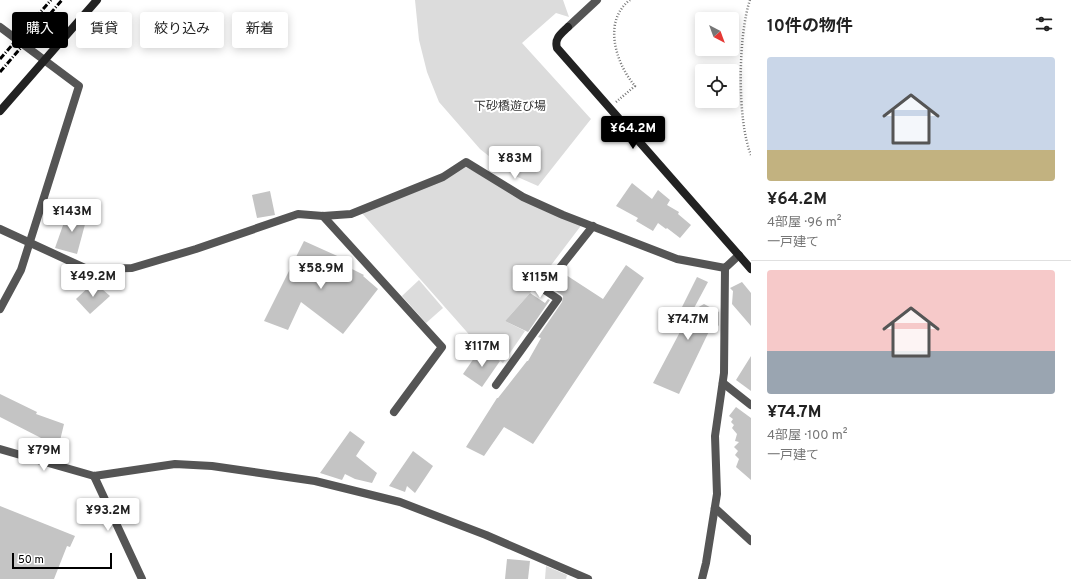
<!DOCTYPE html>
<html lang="ja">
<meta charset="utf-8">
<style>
:root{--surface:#fff;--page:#f6f6f6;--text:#222;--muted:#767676;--line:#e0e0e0;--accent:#000}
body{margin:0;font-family:Overpass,"Noto Sans JP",sans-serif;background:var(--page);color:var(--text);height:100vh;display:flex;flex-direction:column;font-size:15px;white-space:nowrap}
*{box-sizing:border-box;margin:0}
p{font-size:13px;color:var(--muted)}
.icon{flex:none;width:22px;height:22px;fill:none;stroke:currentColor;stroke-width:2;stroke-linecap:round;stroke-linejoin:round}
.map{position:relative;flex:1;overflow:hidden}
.sheet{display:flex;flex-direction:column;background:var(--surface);width:320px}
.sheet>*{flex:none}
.guide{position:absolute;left:12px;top:12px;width:380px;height:36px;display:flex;gap:8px}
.needle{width:26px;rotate:139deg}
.buttons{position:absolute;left:695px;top:12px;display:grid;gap:8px}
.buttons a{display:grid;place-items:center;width:44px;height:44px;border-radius:4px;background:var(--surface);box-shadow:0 2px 10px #0003;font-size:20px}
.scale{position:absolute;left:12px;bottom:10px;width:100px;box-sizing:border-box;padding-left:4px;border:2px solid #000;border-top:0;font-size:11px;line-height:14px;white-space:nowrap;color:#000;-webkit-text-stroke:3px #fff;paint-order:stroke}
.price{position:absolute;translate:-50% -34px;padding:0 9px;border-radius:4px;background:#fff;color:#222;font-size:13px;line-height:26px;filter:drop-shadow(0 1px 2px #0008)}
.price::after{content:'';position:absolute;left:50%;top:24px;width:12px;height:9px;margin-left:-6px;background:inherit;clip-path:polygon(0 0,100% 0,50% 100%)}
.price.active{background:var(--accent);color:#fff}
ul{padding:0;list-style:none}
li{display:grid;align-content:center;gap:8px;height:212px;padding:0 16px}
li+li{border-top:1px solid var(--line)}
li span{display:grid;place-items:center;height:124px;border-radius:4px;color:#555}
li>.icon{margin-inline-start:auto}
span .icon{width:72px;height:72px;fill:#fffc;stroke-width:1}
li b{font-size:17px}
h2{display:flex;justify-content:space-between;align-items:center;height:48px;padding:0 16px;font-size:17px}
.pill{padding:0 14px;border-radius:4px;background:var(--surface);box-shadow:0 2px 10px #0003;font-size:14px;line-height:36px}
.pill.active{background:var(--accent);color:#fff}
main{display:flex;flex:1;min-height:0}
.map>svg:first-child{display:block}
.green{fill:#dcdcdc}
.building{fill:#c4c4c4}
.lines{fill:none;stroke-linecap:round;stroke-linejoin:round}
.path{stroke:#777;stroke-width:2.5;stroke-dasharray:1 2;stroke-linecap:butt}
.street{stroke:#555;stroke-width:8}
.secondary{stroke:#222;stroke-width:8}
.rail{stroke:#000;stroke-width:3;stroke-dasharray:6 2 1 2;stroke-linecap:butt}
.labels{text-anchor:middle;stroke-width:4;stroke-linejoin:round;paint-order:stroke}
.park-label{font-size:12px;fill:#333;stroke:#fff}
</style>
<main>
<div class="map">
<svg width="751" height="579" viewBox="0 0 751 579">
<rect width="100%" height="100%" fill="#fff"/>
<g class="green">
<path d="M 415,0 L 563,0 L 569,17 L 556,13 L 522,43 L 591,119 L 538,186 L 513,175 L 480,149 L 439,102 L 427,72 L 419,40 Z"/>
<path d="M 464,166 L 523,197 L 583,223 L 530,293 L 505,321 L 525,331 L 503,363 L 481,348 L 361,212 Z"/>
<path d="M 419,280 L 443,308 L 426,323 L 402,296 Z"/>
<path d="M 546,566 L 567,575 L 566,579 L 545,579 Z"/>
</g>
<g class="building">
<path d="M 632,183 L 652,199 L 658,190 L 670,200 L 667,205 L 679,212 L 678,214 L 691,225 L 680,238 L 667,228 L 666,229 L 658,223 L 653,231 L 636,221 L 638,218 L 616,206 Z"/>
<path d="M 270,191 L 275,215 L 257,218 L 252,195 Z"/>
<path d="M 68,211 L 87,217 L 77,254 L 55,248 Z"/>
<path d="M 304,241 L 344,259 L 342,264 L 364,275 L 363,276 L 378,289 L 343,334 L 301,302 L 288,330 L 264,321 Z"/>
<path d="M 626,265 L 644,278 L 533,444 L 504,427 L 484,456 L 466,447 L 497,398 L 498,398 L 527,361 L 528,361 L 541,338 L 538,337 L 562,302 L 563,296 L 553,289 L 563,273 L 603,299 Z"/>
<path d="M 697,277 L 708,282 L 693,310 L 704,304 L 719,312 L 719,325 L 717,328 L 712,325 L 679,394 L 653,383 L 690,313 L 681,309 Z"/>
<path d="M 94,282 L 110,296 L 90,314 L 76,299 Z"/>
<path d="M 742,282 L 751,293 L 751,326 L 732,304 L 733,291 L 730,288 Z"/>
<path d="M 530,293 L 545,303 L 548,299 L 550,300 L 528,332 L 505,321 Z"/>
<path d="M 481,348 L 500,361 L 482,387 L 463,374 Z"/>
<path d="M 751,356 L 751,391 L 736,380 Z"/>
<path d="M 0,394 L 37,412 L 36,414 L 64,424 L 57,453 L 40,448 L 43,439 L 0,417 Z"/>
<path d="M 736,407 L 751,418 L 751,480 L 736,467 L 739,459 L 735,455 L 738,451 L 734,447 L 739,442 L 735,441 L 737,434 L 732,428 L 734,425 L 731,422 L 733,419 L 729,416 Z"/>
<path d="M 350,431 L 365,442 L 356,456 L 377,473 L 372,483 L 355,479 L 345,474 L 342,480 L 320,473 Z"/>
<path d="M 413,451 L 433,466 L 415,493 L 407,486 L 405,492 L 389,486 Z"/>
<path d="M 0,506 L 75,536 L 70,547 L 67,546 L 54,579 L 0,579 Z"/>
<path d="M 507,559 L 530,561 L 528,579 L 505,579 Z"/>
</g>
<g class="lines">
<g class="path">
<path d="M 750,0 C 738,35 737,121 751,155"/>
<path d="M 616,102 L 635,86 C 616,64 602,21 630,0"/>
</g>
<g class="street">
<path d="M 0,27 L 79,86 L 21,270 L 0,309"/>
<path d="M 568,27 L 597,0"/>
<path d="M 323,216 L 442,347 L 394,412"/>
<path d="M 0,229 L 87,269 L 132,268 L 196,249 L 298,214 L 323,216 L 351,214 L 443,177 L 466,162 L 523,197 L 563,215 L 677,259 L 725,268 L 739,255"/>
<path d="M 723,383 L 751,405"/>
<path d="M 496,385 L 558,299 L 543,289 L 593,226"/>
<path d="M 0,449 L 94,476 L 175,464 L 212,466 L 315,481 L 400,502 L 486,535 L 588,579"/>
<path d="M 94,476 L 142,579"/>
<path d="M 715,508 L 751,541"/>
<path d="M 702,579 L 706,563 L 717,494 L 715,436 L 724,373 L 725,268"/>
</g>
<g class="secondary">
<path d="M 568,27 C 562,33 554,38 557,48 L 751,269"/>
<path d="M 0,111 L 97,0"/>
</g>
<g class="rail">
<path d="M 0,59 L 51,0"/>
<path d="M 0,72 L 62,0"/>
</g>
</g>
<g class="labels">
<g class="park-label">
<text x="510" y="110">下砂橋遊び場</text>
</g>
</g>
</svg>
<div class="buttons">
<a><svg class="needle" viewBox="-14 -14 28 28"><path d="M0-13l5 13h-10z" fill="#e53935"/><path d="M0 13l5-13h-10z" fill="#767676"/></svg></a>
<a><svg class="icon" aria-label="locate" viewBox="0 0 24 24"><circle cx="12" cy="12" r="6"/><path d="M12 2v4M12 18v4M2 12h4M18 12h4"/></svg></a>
</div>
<div class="scale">50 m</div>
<b class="price active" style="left:633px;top:150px">¥64.2M</b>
<b class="price" style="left:515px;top:180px">¥83M</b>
<b class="price" style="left:72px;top:233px">¥143M</b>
<b class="price" style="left:321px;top:290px">¥58.9M</b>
<b class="price" style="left:93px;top:298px">¥49.2M</b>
<b class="price" style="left:540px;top:299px">¥115M</b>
<b class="price" style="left:688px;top:341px">¥74.7M</b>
<b class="price" style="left:482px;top:368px">¥117M</b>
<b class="price" style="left:44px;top:472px">¥79M</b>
<b class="price" style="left:108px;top:532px">¥93.2M</b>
<div class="guide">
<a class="pill active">購入</a>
<a class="pill">賃貸</a>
<a class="pill">絞り込み</a>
<a class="pill">新着</a>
</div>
</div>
<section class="sheet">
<h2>10件の物件<svg class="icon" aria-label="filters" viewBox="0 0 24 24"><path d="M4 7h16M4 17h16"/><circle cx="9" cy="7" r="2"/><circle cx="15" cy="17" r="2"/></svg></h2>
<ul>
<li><span style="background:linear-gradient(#c9d6e8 75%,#c2b280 0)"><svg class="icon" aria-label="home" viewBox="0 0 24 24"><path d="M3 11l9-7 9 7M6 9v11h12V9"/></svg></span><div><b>¥64.2M</b><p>4部屋 · 96 m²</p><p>一戸建て</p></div></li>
<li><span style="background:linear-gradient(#f6c9c9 65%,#9aa5b1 0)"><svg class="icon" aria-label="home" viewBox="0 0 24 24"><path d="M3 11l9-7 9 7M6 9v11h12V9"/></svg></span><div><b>¥74.7M</b><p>4部屋 · 100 m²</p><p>一戸建て</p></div></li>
</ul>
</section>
</main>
